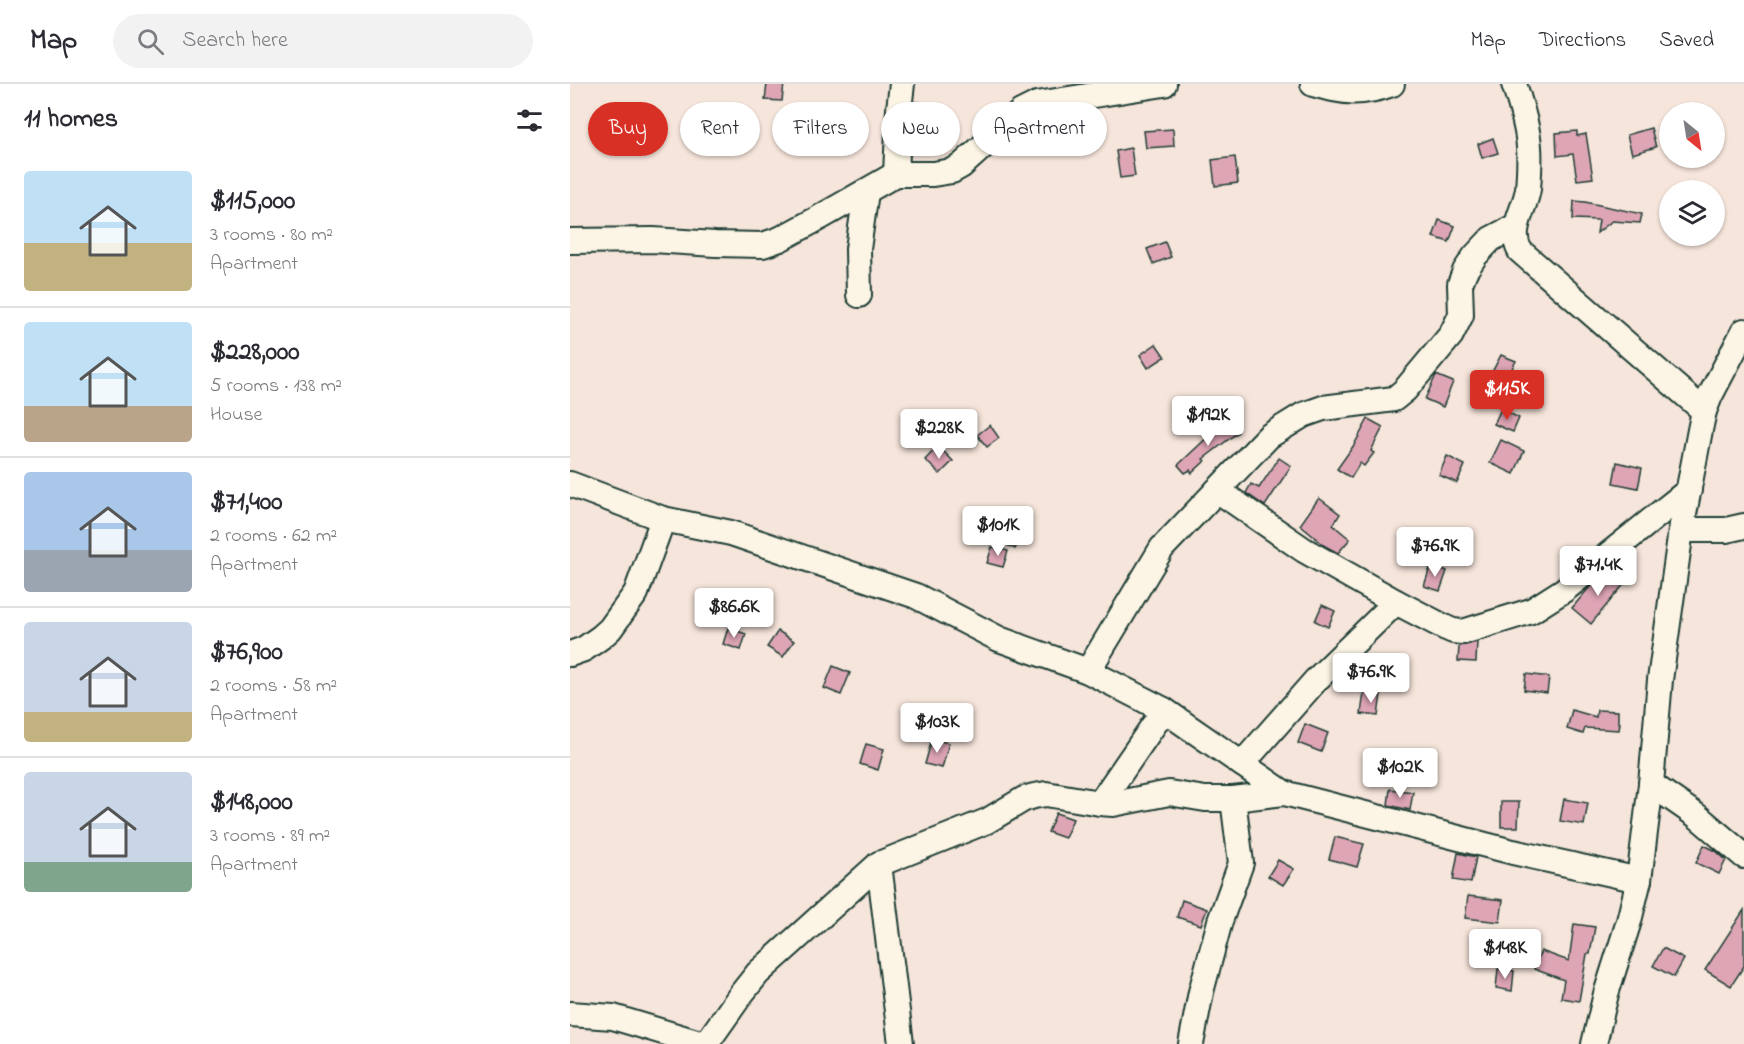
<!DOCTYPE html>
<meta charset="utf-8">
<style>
:root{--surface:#fff;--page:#f2f2f3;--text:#2b2b33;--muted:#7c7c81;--line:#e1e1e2;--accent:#d93025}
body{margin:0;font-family:"Indie Flower",sans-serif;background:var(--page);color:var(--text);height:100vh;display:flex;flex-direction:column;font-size:22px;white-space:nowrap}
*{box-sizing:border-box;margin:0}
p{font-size:20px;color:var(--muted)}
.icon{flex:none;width:33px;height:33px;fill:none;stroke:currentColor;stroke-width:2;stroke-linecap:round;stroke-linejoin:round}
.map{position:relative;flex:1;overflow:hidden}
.details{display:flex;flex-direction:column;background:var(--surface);width:570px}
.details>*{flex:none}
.top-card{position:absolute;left:18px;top:18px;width:570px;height:54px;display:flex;gap:12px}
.needle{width:39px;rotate:150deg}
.tools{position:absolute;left:1089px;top:18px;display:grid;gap:12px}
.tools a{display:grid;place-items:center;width:66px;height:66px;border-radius:50%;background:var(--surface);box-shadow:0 2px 4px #0004;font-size:30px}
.price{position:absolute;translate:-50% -51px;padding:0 14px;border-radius:6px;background:#fff;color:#222;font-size:20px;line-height:39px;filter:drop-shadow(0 2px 3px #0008)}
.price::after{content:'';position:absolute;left:50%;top:36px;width:18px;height:14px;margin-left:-9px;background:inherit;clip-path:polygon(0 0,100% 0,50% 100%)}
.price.active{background:var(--accent);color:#fff}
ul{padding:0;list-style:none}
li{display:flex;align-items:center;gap:18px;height:150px;padding:0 24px}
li+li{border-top:2px solid var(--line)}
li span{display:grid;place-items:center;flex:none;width:168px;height:120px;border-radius:6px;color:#555}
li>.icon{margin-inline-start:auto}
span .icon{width:72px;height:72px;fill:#fffc;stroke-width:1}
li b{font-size:26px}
h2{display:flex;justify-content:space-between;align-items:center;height:72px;padding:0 24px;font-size:26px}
.tag{padding:0 21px;border-radius:27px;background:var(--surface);box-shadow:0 2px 4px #0004;font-size:21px;line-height:54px}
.tag.active{background:var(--accent);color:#fff}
header{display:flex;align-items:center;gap:36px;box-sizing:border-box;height:84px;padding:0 30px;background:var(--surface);border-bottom:2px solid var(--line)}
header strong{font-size:28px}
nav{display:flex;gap:33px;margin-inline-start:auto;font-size:21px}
.search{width:420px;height:54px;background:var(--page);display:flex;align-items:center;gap:15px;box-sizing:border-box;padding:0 21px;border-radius:33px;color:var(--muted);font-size:22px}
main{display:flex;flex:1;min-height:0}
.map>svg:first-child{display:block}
.building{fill:#dea5b5;stroke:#1f3d34;stroke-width:1.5}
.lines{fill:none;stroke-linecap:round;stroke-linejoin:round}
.minor-casing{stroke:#1f3d34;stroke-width:28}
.minor{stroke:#fcf5e5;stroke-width:24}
</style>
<header>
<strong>Map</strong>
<div class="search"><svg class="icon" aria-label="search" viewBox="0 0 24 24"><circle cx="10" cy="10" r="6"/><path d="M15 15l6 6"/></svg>Search here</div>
<nav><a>Map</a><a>Directions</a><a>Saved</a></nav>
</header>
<main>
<section class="details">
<h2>11 homes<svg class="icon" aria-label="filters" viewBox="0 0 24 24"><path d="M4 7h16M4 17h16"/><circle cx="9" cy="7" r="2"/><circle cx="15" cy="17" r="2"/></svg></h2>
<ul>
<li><span style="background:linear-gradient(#bfe0f5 60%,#c2b280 0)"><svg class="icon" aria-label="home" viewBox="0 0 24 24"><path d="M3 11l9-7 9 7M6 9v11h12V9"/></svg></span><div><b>$115,000</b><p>3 rooms · 80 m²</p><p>Apartment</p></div></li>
<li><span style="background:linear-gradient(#bfe0f5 70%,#b9a48a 0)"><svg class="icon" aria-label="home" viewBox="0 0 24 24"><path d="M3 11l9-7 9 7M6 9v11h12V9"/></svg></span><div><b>$228,000</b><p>5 rooms · 138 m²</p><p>House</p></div></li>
<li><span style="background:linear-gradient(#a9c7e8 65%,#9aa5b1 0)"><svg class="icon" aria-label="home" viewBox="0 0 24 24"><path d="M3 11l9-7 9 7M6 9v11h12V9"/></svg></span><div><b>$71,400</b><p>2 rooms · 62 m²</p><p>Apartment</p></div></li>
<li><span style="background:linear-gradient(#c9d6e8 75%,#c2b280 0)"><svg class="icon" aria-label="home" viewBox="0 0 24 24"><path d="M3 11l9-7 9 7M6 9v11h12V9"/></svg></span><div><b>$76,900</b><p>2 rooms · 58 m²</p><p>Apartment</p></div></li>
<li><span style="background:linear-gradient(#c9d6e8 75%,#7fa58c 0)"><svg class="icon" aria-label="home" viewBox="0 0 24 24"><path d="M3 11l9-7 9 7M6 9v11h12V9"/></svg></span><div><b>$148,000</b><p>3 rooms · 89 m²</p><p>Apartment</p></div></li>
</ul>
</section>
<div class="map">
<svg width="1174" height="960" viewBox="0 0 1174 960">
<rect width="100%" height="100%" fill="#f6e5db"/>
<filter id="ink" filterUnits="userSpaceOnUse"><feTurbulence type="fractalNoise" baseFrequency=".0167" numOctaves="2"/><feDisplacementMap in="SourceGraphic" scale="12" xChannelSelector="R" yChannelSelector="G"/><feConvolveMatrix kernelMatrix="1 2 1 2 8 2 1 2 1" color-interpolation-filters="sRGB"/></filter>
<g filter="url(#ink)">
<g class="building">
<path d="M 197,0 L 214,0 L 212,17 L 195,16 Z"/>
<path d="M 344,18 L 357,19 L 355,40 L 343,39 Z"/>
<path d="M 1081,44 L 1086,63 L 1062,70 L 1057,51 Z"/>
<path d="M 603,45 L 604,62 L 576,64 L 574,47 Z"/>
<path d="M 516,47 L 517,66 L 494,68 L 493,49 Z"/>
<path d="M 1007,47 L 1007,52 L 1016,50 L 1023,94 L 1007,96 L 1003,70 L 987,72 L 986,49 Z"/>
<path d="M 923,54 L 928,69 L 912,74 L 908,60 Z"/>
<path d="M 561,64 L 565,92 L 550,94 L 546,67 Z"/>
<path d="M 665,73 L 668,99 L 645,102 L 642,76 Z"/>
<path d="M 1004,117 L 1015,118 L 1072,130 L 1070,139 L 1042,137 L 1027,149 L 1029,136 L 1003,135 Z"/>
<path d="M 869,136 L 885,142 L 879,158 L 863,153 Z"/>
<path d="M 595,158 L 601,173 L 583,180 L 577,165 Z"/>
<path d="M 586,260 L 595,273 L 578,284 L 570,271 Z"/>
<path d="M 931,271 L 946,277 L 932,303 L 918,296 Z"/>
<path d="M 866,291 L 883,298 L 873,323 L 855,315 Z"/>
<path d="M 931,325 L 949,334 L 943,348 L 924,340 Z"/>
<path d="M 658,334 L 668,348 L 633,375 L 635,377 L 622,389 L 620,386 L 615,389 L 608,381 Z"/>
<path d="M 798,335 L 813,343 L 801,367 L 804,369 L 794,382 L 790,379 L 781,394 L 767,385 L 784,361 Z"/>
<path d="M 420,341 L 429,354 L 417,363 L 407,351 Z"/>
<path d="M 931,356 L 954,367 L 944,390 L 920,379 Z"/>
<path d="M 368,362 L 383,377 L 370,390 L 355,376 Z"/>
<path d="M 877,372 L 895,381 L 887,399 L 869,391 Z"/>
<path d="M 709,374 L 721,382 L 695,422 L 676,409 L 681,400 L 689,404 Z"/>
<path d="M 1047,378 L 1072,384 L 1068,404 L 1043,399 Z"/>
<path d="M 749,414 L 770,430 L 763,441 L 780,455 L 768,469 L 755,462 L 730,441 Z"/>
<path d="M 439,443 L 453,450 L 445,465 L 431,458 Z"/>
<path d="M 422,463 L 438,467 L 433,483 L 417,479 Z"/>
<path d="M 861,481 L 877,487 L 870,507 L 854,502 Z"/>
<path d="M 1041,487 L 1055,499 L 1021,540 L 1002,524 L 1018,505 Z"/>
<path d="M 752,521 L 765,527 L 758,543 L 745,537 Z"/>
<path d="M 158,544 L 176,550 L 171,566 L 153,560 Z"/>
<path d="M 208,547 L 224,557 L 213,573 L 197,563 Z"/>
<path d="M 907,558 L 906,578 L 888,577 L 889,562 Z"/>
<path d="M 263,582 L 280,589 L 271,611 L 254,604 Z"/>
<path d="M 956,590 L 979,593 L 977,609 L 954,606 Z"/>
<path d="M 794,608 L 811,610 L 808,632 L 791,630 Z"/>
<path d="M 1002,626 L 1026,633 L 1027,626 L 1048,627 L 1048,639 L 1050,639 L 1049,646 L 1015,644 L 1013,650 L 997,645 Z"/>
<path d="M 735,640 L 758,649 L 751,668 L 728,659 Z"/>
<path d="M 362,655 L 379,659 L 372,684 L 355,680 Z"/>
<path d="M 296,660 L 314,665 L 308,686 L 290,680 Z"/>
<path d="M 820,705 L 843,708 L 840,726 L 818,721 Z"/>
<path d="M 994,715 L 1018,719 L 1014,741 L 990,737 Z"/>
<path d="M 931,718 L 949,718 L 948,743 L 931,743 Z"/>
<path d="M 486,729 L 503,735 L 495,754 L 478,748 Z"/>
<path d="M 765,753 L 794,760 L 787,783 L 759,775 Z"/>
<path d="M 1134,761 L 1146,767 L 1156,776 L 1149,790 L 1126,779 Z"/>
<path d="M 888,769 L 906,773 L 901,799 L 883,796 Z"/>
<path d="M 708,776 L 724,785 L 713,801 L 698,792 Z"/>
<path d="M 898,812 L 933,816 L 930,838 L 895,834 Z"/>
<path d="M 612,816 L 637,825 L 631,841 L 607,833 Z"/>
<path d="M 1174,826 L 1174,882 L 1161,902 L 1135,886 Z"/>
<path d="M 1004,840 L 1025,843 L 1020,870 L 1017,870 L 1009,917 L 991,914 L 994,896 L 964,885 L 971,867 L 999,877 Z"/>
<path d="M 1093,864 L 1114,875 L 1104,893 L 1083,882 Z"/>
<path d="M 928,885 L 944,887 L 942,907 L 926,904 Z"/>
</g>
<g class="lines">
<g class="minor-casing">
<g id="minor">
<path d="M 743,0 C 774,9 791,11 822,0"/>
<path d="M 944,0 C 950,18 958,44 959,63 C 960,76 959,92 958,105 C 955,126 938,146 950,167 L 1134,327"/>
<path d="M 326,90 L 329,25 L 332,0"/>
<path d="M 0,157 L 83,156 L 145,160 L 193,161 L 210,155 L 249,134 L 326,90 L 363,90 L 382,87 L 391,82 L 451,28 L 467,20 L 594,0"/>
<path d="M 289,211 L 288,165 L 296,108"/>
<path d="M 0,400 L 93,435"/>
<path d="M 647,406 L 734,466 L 826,518 L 876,544 L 883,547 L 893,548 L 961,527 L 994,506 L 1119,406"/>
<path d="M 1111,446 L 1156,446 L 1174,442"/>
<path d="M 0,570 L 14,565 L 31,553 L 40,545 L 66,509 L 93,435 L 161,449 L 346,512 L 429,555 L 518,587 L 594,626 L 714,709"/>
<path d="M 518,587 L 592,464 L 699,352 L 733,331 L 753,324 L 824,315 L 835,306 L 881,251 L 891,231 L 890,200 L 895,187 L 905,172 L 921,155 L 946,142"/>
<path d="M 672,680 L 746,596 L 826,518"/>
<path d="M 1081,700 L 1127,732 L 1174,772"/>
<path d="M 530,719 L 594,626"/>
<path d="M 309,780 L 331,960"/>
<path d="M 0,930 L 43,933 L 133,960"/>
<path d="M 136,960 L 172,909 L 188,889 L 309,780 L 417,737 L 454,715 L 464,712 L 476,710 L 530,719 L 543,720 L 599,709 L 635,715 L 663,715 L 714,709 L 943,768 L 1069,796"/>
<path d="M 621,960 L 631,908 L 650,837 L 671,779 L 663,715"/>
<path d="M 1024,960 L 1036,910 L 1059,837 L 1069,796 L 1081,700 L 1090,596 L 1111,446 L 1130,346 L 1134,327 L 1140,312 L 1174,247"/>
</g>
</g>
<use href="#minor" class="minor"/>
</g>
</g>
</svg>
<div class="tools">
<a><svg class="needle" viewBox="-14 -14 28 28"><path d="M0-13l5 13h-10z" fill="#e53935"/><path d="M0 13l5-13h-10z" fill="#7c7c81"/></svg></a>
<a><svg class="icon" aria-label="layers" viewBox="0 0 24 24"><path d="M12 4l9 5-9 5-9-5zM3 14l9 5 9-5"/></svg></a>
</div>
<b class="price active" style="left:937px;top:337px">$115K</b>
<b class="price" style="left:638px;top:363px">$192K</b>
<b class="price" style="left:369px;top:376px">$228K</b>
<b class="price" style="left:428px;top:473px">$101K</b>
<b class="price" style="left:865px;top:494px">$76.9K</b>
<b class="price" style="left:1028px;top:513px">$71.4K</b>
<b class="price" style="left:164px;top:555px">$86.6K</b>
<b class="price" style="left:801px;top:620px">$76.9K</b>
<b class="price" style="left:367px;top:670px">$103K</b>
<b class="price" style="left:830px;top:715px">$102K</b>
<b class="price" style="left:935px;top:896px">$148K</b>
<div class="top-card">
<a class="tag active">Buy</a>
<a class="tag">Rent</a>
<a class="tag">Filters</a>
<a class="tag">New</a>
<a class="tag">Apartment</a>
</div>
</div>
</main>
